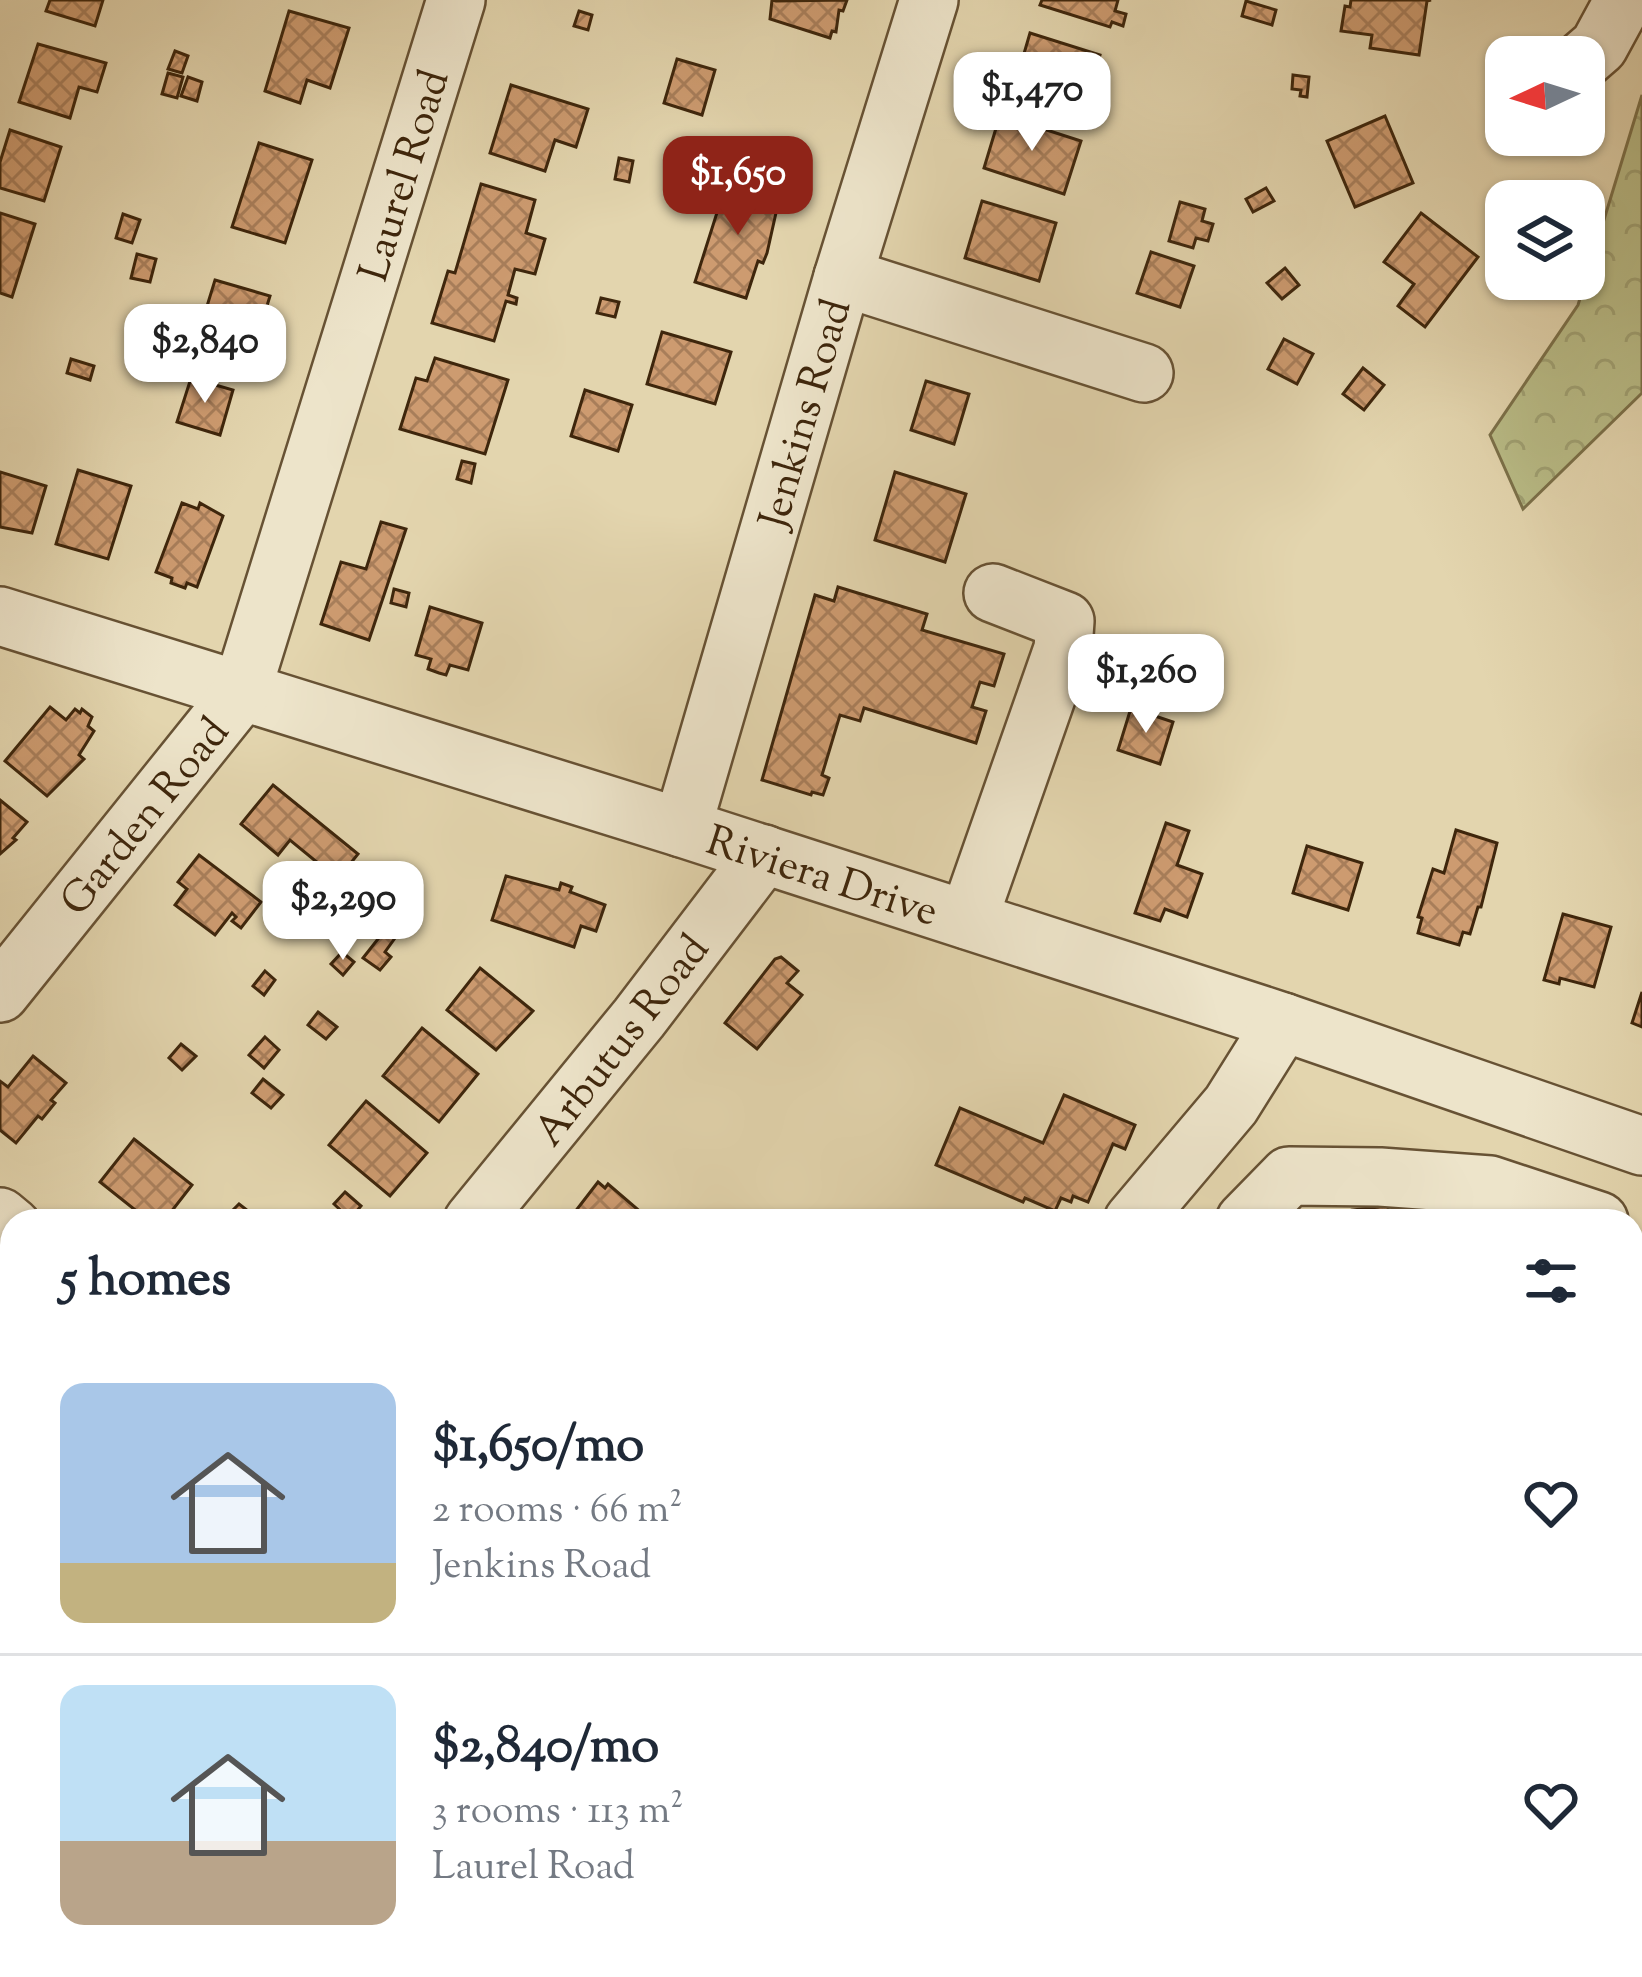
<!DOCTYPE html>
<meta charset="utf-8">
<style>
:root{--surface:#fff;--page:#f2f2f3;--text:#1f2937;--muted:#747a83;--line:#e0e1e3;--accent:#8f2418}
body{margin:0;font-family:"Sorts Mill Goudy",serif;background:var(--page);color:var(--text);height:100vh;display:flex;flex-direction:column;font-size:45px;white-space:nowrap}
*{box-sizing:border-box;margin:0}
p{font-size:39px;color:var(--muted)}
.icon{flex:none;width:66px;height:66px;fill:none;stroke:currentColor;stroke-width:2;stroke-linecap:round;stroke-linejoin:round}
.map{position:relative;flex:1;overflow:hidden}
.side{position:absolute;left:0px;top:1209px;width:1644px;height:768px;display:flex;flex-direction:column;background:var(--surface);border-radius:36px 36px 0 0;box-shadow:0 3px 9px #0004}
.side>*{flex:none}
.needle{width:78px;rotate:266deg}
.controls{position:absolute;left:1485px;top:36px;display:grid;gap:24px}
.controls a{display:grid;place-items:center;width:120px;height:120px;border-radius:24px;background:var(--surface);box-shadow:0 3px 9px #0004;font-size:60px}
.price{position:absolute;translate:-50% -102px;padding:0 27px;border-radius:24px;background:#fff;color:#222;font-size:39px;line-height:78px;filter:drop-shadow(0 3px 6px #0008)}
.price::after{content:'';position:absolute;left:50%;top:72px;width:36px;height:27px;margin-left:-18px;background:inherit;clip-path:polygon(0 0,100% 0,50% 100%)}
.price.current{background:var(--accent);color:#fff}
ul{padding:0;list-style:none}
li{display:flex;align-items:center;gap:36px;height:300px;padding:0 60px}
li+li{border-top:3px solid var(--line)}
li span{display:grid;place-items:center;flex:none;width:336px;height:240px;border-radius:24px;color:#555}
li>.icon{margin-inline-start:auto}
span .icon{width:144px;height:144px;fill:#fffc;stroke-width:1}
li b{font-size:51px}
h2{display:flex;justify-content:space-between;align-items:center;height:144px;padding:0 60px;font-size:51px}
.map>svg:first-child{display:block}
.park{fill:url(#park-crowns);stroke:#7c714a;stroke-width:3}
.building{fill:url(#building-cross-hatch);stroke:#3e260c;stroke-width:3}
.lines{fill:none;stroke-linecap:round;stroke-linejoin:round}
.minor-casing{stroke:#675234;stroke-width:62}
.minor{stroke:#ede4ca;stroke-width:57}
.labels{text-anchor:middle;stroke-width:9;stroke-linejoin:round;paint-order:stroke}
.street-label{font-size:42px;fill:#3e260c;stroke:#ede4ca}
</style>
<div class="map">
<svg width="1642" height="1977" viewBox="0 0 1642 1977">
<defs>
<pattern id="park-crowns" width="20" height="18" patternUnits="userSpaceOnUse" patternTransform="scale(3)"><rect width="20" height="18" fill="#b9bc87"/><path d="M2 6a3 3 0 1 1 6 0M12 15a3 3 0 1 1 6 0" fill="none" stroke="#a0a173"/></pattern>
<pattern id="building-cross-hatch" width="8" height="8" patternUnits="userSpaceOnUse" patternTransform="scale(3)"><rect width="8" height="8" fill="#cd9b70"/><path d="M0 0l8 8M0 8l8-8" fill="none" stroke="#a87e5a"/></pattern>
</defs>
<rect width="100%" height="100%" fill="#e3d5ae"/>
<filter id="stains"><feTurbulence type="fractalNoise" baseFrequency=".00167" numOctaves="4"/><feColorMatrix values="0 0 0 0 .2 0 0 0 0 .09 0 0 0 0 .02 0 0 0 .5 -.17"/></filter>
<radialGradient id="worn" r=".72"><stop offset=".6" stop-color="#630" stop-opacity="0"/><stop offset="1" stop-color="#630" stop-opacity=".3"/></radialGradient>
<g class="park">
<path d="M 1642,95 L 1642,393 L 1523,509 L 1490,435 L 1578,305 Z"/>
<path d="M 0,1262 L 12,1272 L 12,1965 L 478,1965 L 469,1977 L 0,1977 Z"/>
</g>
<g class="building">
<path d="M 50,0 L 103,0 L 95,26 L 46,11 Z"/>
<path d="M 772,0 L 776,1 L 847,0 L 843,11 L 839,10 L 836,32 L 832,31 L 830,38 L 770,19 Z"/>
<path d="M 1042,0 L 1118,0 L 1115,11 L 1126,14 L 1123,26 L 1112,22 L 1110,27 L 1040,5 Z"/>
<path d="M 1351,0 L 1431,0 L 1427,1 L 1419,55 L 1370,48 L 1372,35 L 1341,31 L 1345,6 L 1350,7 Z"/>
<path d="M 1246,1 L 1276,10 L 1272,25 L 1242,16 Z"/>
<path d="M 289,11 L 349,28 L 330,88 L 307,80 L 300,103 L 265,91 Z"/>
<path d="M 579,11 L 592,15 L 588,30 L 574,26 Z"/>
<path d="M 1030,33 L 1100,55 L 1095,72 L 1108,76 L 1093,113 L 1014,88 Z"/>
<path d="M 38,44 L 106,63 L 97,92 L 79,87 L 70,118 L 19,102 Z"/>
<path d="M 175,51 L 188,56 L 182,73 L 168,69 Z"/>
<path d="M 677,59 L 715,70 L 702,115 L 664,103 Z"/>
<path d="M 168,73 L 183,77 L 177,98 L 162,94 Z"/>
<path d="M 1293,75 L 1309,77 L 1307,97 L 1300,96 L 1301,90 L 1292,89 Z"/>
<path d="M 188,77 L 202,82 L 197,101 L 181,96 Z"/>
<path d="M 511,85 L 588,109 L 576,147 L 555,140 L 545,171 L 490,153 Z"/>
<path d="M 1000,115 L 1081,141 L 1064,194 L 984,168 Z"/>
<path d="M 1385,116 L 1413,183 L 1355,207 L 1327,141 Z"/>
<path d="M 10,130 L 61,147 L 44,201 L 0,188 L 0,162 Z"/>
<path d="M 259,143 L 312,160 L 285,243 L 232,227 Z"/>
<path d="M 619,158 L 633,161 L 629,182 L 615,179 Z"/>
<path d="M 728,178 L 780,195 L 767,253 L 763,263 L 758,261 L 746,298 L 695,282 Z"/>
<path d="M 481,184 L 535,200 L 526,233 L 545,239 L 535,274 L 515,269 L 508,295 L 517,298 L 516,304 L 506,301 L 494,341 L 432,323 L 448,271 L 455,273 Z"/>
<path d="M 1266,188 L 1274,201 L 1253,212 L 1246,199 Z"/>
<path d="M 982,201 L 1056,223 L 1039,281 L 965,258 Z"/>
<path d="M 1180,202 L 1205,209 L 1202,221 L 1213,224 L 1208,241 L 1196,238 L 1193,248 L 1169,241 Z"/>
<path d="M 0,213 L 35,224 L 12,297 L 0,293 Z"/>
<path d="M 1421,213 L 1478,257 L 1425,327 L 1398,306 L 1414,284 L 1384,262 Z"/>
<path d="M 123,214 L 140,220 L 132,243 L 116,238 Z"/>
<path d="M 1151,252 L 1194,266 L 1180,307 L 1137,293 Z"/>
<path d="M 137,254 L 156,259 L 150,282 L 131,278 Z"/>
<path d="M 1285,268 L 1299,285 L 1282,299 L 1267,283 Z"/>
<path d="M 215,280 L 270,296 L 247,371 L 192,355 Z"/>
<path d="M 601,298 L 619,302 L 615,317 L 597,313 Z"/>
<path d="M 662,332 L 731,352 L 715,404 L 647,384 Z"/>
<path d="M 1284,339 L 1313,354 L 1297,384 L 1268,369 Z"/>
<path d="M 435,358 L 508,380 L 485,454 L 400,429 L 416,378 L 427,381 Z"/>
<path d="M 71,359 L 94,366 L 90,380 L 67,373 Z"/>
<path d="M 1363,368 L 1384,385 L 1364,410 L 1343,394 Z"/>
<path d="M 191,378 L 233,390 L 220,435 L 177,422 Z"/>
<path d="M 926,381 L 969,394 L 954,444 L 911,430 Z"/>
<path d="M 585,390 L 632,405 L 618,451 L 571,436 Z"/>
<path d="M 462,461 L 475,464 L 471,483 L 457,479 Z"/>
<path d="M 78,470 L 131,486 L 108,559 L 56,544 Z"/>
<path d="M 0,472 L 46,486 L 32,533 L 0,527 Z"/>
<path d="M 895,472 L 966,494 L 945,562 L 875,540 Z"/>
<path d="M 182,503 L 198,509 L 200,503 L 223,516 L 197,587 L 187,583 L 185,588 L 171,583 L 172,578 L 156,572 Z"/>
<path d="M 381,522 L 406,529 L 369,640 L 321,624 L 341,562 L 366,569 Z"/>
<path d="M 838,587 L 927,614 L 922,630 L 1004,654 L 994,686 L 980,682 L 972,707 L 986,711 L 976,743 L 864,708 L 860,721 L 840,715 L 822,775 L 829,778 L 823,795 L 812,792 L 811,795 L 762,780 L 815,595 L 834,601 Z"/>
<path d="M 394,589 L 409,593 L 406,607 L 391,603 Z"/>
<path d="M 430,607 L 482,623 L 468,670 L 450,665 L 446,675 L 439,673 L 428,669 L 431,659 L 416,655 Z"/>
<path d="M 50,707 L 66,720 L 75,709 L 80,713 L 82,709 L 92,717 L 88,726 L 94,731 L 79,755 L 84,759 L 47,796 L 5,761 Z"/>
<path d="M 1131,708 L 1173,722 L 1160,764 L 1118,750 Z"/>
<path d="M 273,785 L 358,854 L 330,889 L 310,873 L 318,863 L 290,840 L 278,855 L 241,824 Z"/>
<path d="M 0,800 L 27,822 L 13,838 L 16,840 L 0,854 Z"/>
<path d="M 1166,823 L 1189,831 L 1177,865 L 1202,874 L 1187,917 L 1165,909 L 1160,921 L 1135,913 Z"/>
<path d="M 1456,830 L 1497,843 L 1481,907 L 1478,907 L 1470,934 L 1463,932 L 1459,945 L 1418,933 L 1422,918 L 1418,917 L 1433,869 L 1444,873 Z"/>
<path d="M 1307,846 L 1362,863 L 1348,910 L 1293,893 Z"/>
<path d="M 199,855 L 261,902 L 241,928 L 232,921 L 236,917 L 232,913 L 215,935 L 175,905 L 187,889 L 178,882 Z"/>
<path d="M 506,876 L 559,890 L 561,883 L 572,887 L 570,892 L 605,905 L 596,931 L 581,926 L 574,947 L 492,920 Z"/>
<path d="M 1563,914 L 1611,927 L 1594,987 L 1560,978 L 1559,984 L 1544,980 Z"/>
<path d="M 385,930 L 395,938 L 385,952 L 391,957 L 380,970 L 363,958 Z"/>
<path d="M 342,952 L 354,962 L 343,975 L 331,964 Z"/>
<path d="M 781,957 L 798,971 L 787,983 L 802,995 L 757,1049 L 725,1023 L 775,959 Z"/>
<path d="M 480,968 L 533,1011 L 496,1050 L 447,1010 Z"/>
<path d="M 265,971 L 275,980 L 264,995 L 253,986 Z"/>
<path d="M 1642,992 L 1642,1027 L 1632,1023 Z"/>
<path d="M 318,1012 L 337,1027 L 326,1039 L 308,1025 Z"/>
<path d="M 422,1028 L 478,1074 L 439,1122 L 383,1076 Z"/>
<path d="M 265,1037 L 279,1050 L 264,1068 L 249,1055 Z"/>
<path d="M 181,1044 L 196,1056 L 182,1070 L 169,1058 Z"/>
<path d="M 33,1056 L 66,1083 L 51,1100 L 55,1103 L 42,1119 L 38,1116 L 16,1143 L 0,1130 L 0,1081 L 8,1087 Z"/>
<path d="M 263,1079 L 283,1095 L 271,1108 L 252,1093 Z"/>
<path d="M 1064,1095 L 1135,1125 L 1125,1149 L 1113,1144 L 1088,1202 L 1073,1196 L 1071,1202 L 1061,1198 L 1055,1211 L 1025,1198 L 1023,1202 L 936,1165 L 960,1108 L 1043,1143 Z"/>
<path d="M 366,1101 L 427,1153 L 390,1196 L 329,1145 Z"/>
<path d="M 134,1139 L 192,1185 L 164,1221 L 149,1221 L 100,1182 Z"/>
<path d="M 598,1182 L 605,1188 L 608,1184 L 650,1220 L 575,1220 L 571,1217 Z"/>
<path d="M 1464,1189 L 1560,1221 L 1438,1221 Z"/>
<path d="M 345,1192 L 361,1206 L 350,1219 L 334,1204 Z"/>
<path d="M 239,1204 L 261,1221 L 222,1221 Z"/>
<path d="M 1388,1206 L 1389,1221 L 1342,1221 L 1345,1217 L 1351,1220 L 1352,1210 Z"/>
<path d="M 1632,1266 L 1642,1274 L 1642,1387 L 1632,1399 Z"/>
<path d="M 728,1965 L 740,1965 L 754,1977 L 718,1977 Z"/>
<path d="M 747,1965 L 771,1965 L 761,1977 Z"/>
</g>
<g class="lines">
<g class="minor-casing">
<g id="minor">
<path d="M 1584,59 L 1599,46 L 1624,0"/>
<path d="M 843,277 L 1144,373"/>
<path d="M 0,616 L 682,828 L 1283,1022 L 1642,1146"/>
<path d="M 682,828 L 843,277 L 929,0"/>
<path d="M 968,920 L 1063,649 L 1065,621 L 993,593"/>
<path d="M 0,993 L 241,693 L 456,0"/>
<path d="M 0,1217 L 12,1227"/>
<path d="M 473,1221 L 639,1018 L 764,854"/>
<path d="M 1133,1221 L 1231,1105 L 1283,1022"/>
<path d="M 1245,1221 L 1289,1176 L 1380,1177 L 1490,1185 L 1599,1221"/>
<path d="M 1632,1477 L 1642,1465"/>
<path d="M 1632,1715 L 1642,1723"/>
<path d="M 1632,1851 L 1642,1855"/>
<path d="M 924,1965 L 940,1977"/>
<path d="M 515,1977 L 525,1965"/>
<path d="M 1211,1977 L 1221,1965"/>
</g>
</g>
<use href="#minor" class="minor"/>
</g>
<g class="labels">
<g class="street-label">
<text transform="translate(402 175) rotate(-73)" y="15">Laurel Road</text>
<text transform="translate(803 413) rotate(-74)" y="15">Jenkins Road</text>
<text transform="translate(143 815) rotate(-51)" y="15">Garden Road</text>
<text transform="translate(823 874) rotate(18)" y="15">Riviera Drive</text>
<text transform="translate(620 1039) rotate(-52)" y="15">Arbutus Road</text>
</g>
</g>
<rect width="100%" height="100%" filter="url(#stains)"/>
<rect width="100%" height="100%" fill="url(#worn)"/>
</svg>
<div class="controls">
<a><svg class="needle" viewBox="-14 -14 28 28"><path d="M0-13l5 13h-10z" fill="#e53935"/><path d="M0 13l5-13h-10z" fill="#747a83"/></svg></a>
<a><svg class="icon" aria-label="layers" viewBox="0 0 24 24"><path d="M12 4l9 5-9 5-9-5zM3 14l9 5 9-5"/></svg></a>
</div>
<b class="price" style="left:1032px;top:154px">$1,470</b>
<b class="price current" style="left:738px;top:238px">$1,650</b>
<b class="price" style="left:205px;top:406px">$2,840</b>
<b class="price" style="left:1146px;top:736px">$1,260</b>
<b class="price" style="left:343px;top:963px">$2,290</b>
<section class="side">
<h2>5 homes<svg class="icon" aria-label="filters" viewBox="0 0 24 24"><path d="M4 7h16M4 17h16"/><circle cx="9" cy="7" r="2"/><circle cx="15" cy="17" r="2"/></svg></h2>
<ul>
<li><span style="background:linear-gradient(#a9c7e8 75%,#c2b280 0)"><svg class="icon" aria-label="home" viewBox="0 0 24 24"><path d="M3 11l9-7 9 7M6 9v11h12V9"/></svg></span><div><b>$1,650/mo</b><p>2 rooms · 66 m²</p><p>Jenkins Road</p></div><svg class="icon" aria-label="heart" viewBox="0 0 24 24"><path d="M12 20l-8-8c-3-5 5-10 8-4 3-6 11-1 8 4z"/></svg></li>
<li><span style="background:linear-gradient(#bfe0f5 65%,#b9a48a 0)"><svg class="icon" aria-label="home" viewBox="0 0 24 24"><path d="M3 11l9-7 9 7M6 9v11h12V9"/></svg></span><div><b>$2,840/mo</b><p>3 rooms · 113 m²</p><p>Laurel Road</p></div><svg class="icon" aria-label="heart" viewBox="0 0 24 24"><path d="M12 20l-8-8c-3-5 5-10 8-4 3-6 11-1 8 4z"/></svg></li>
</ul>
</section>
</div>
